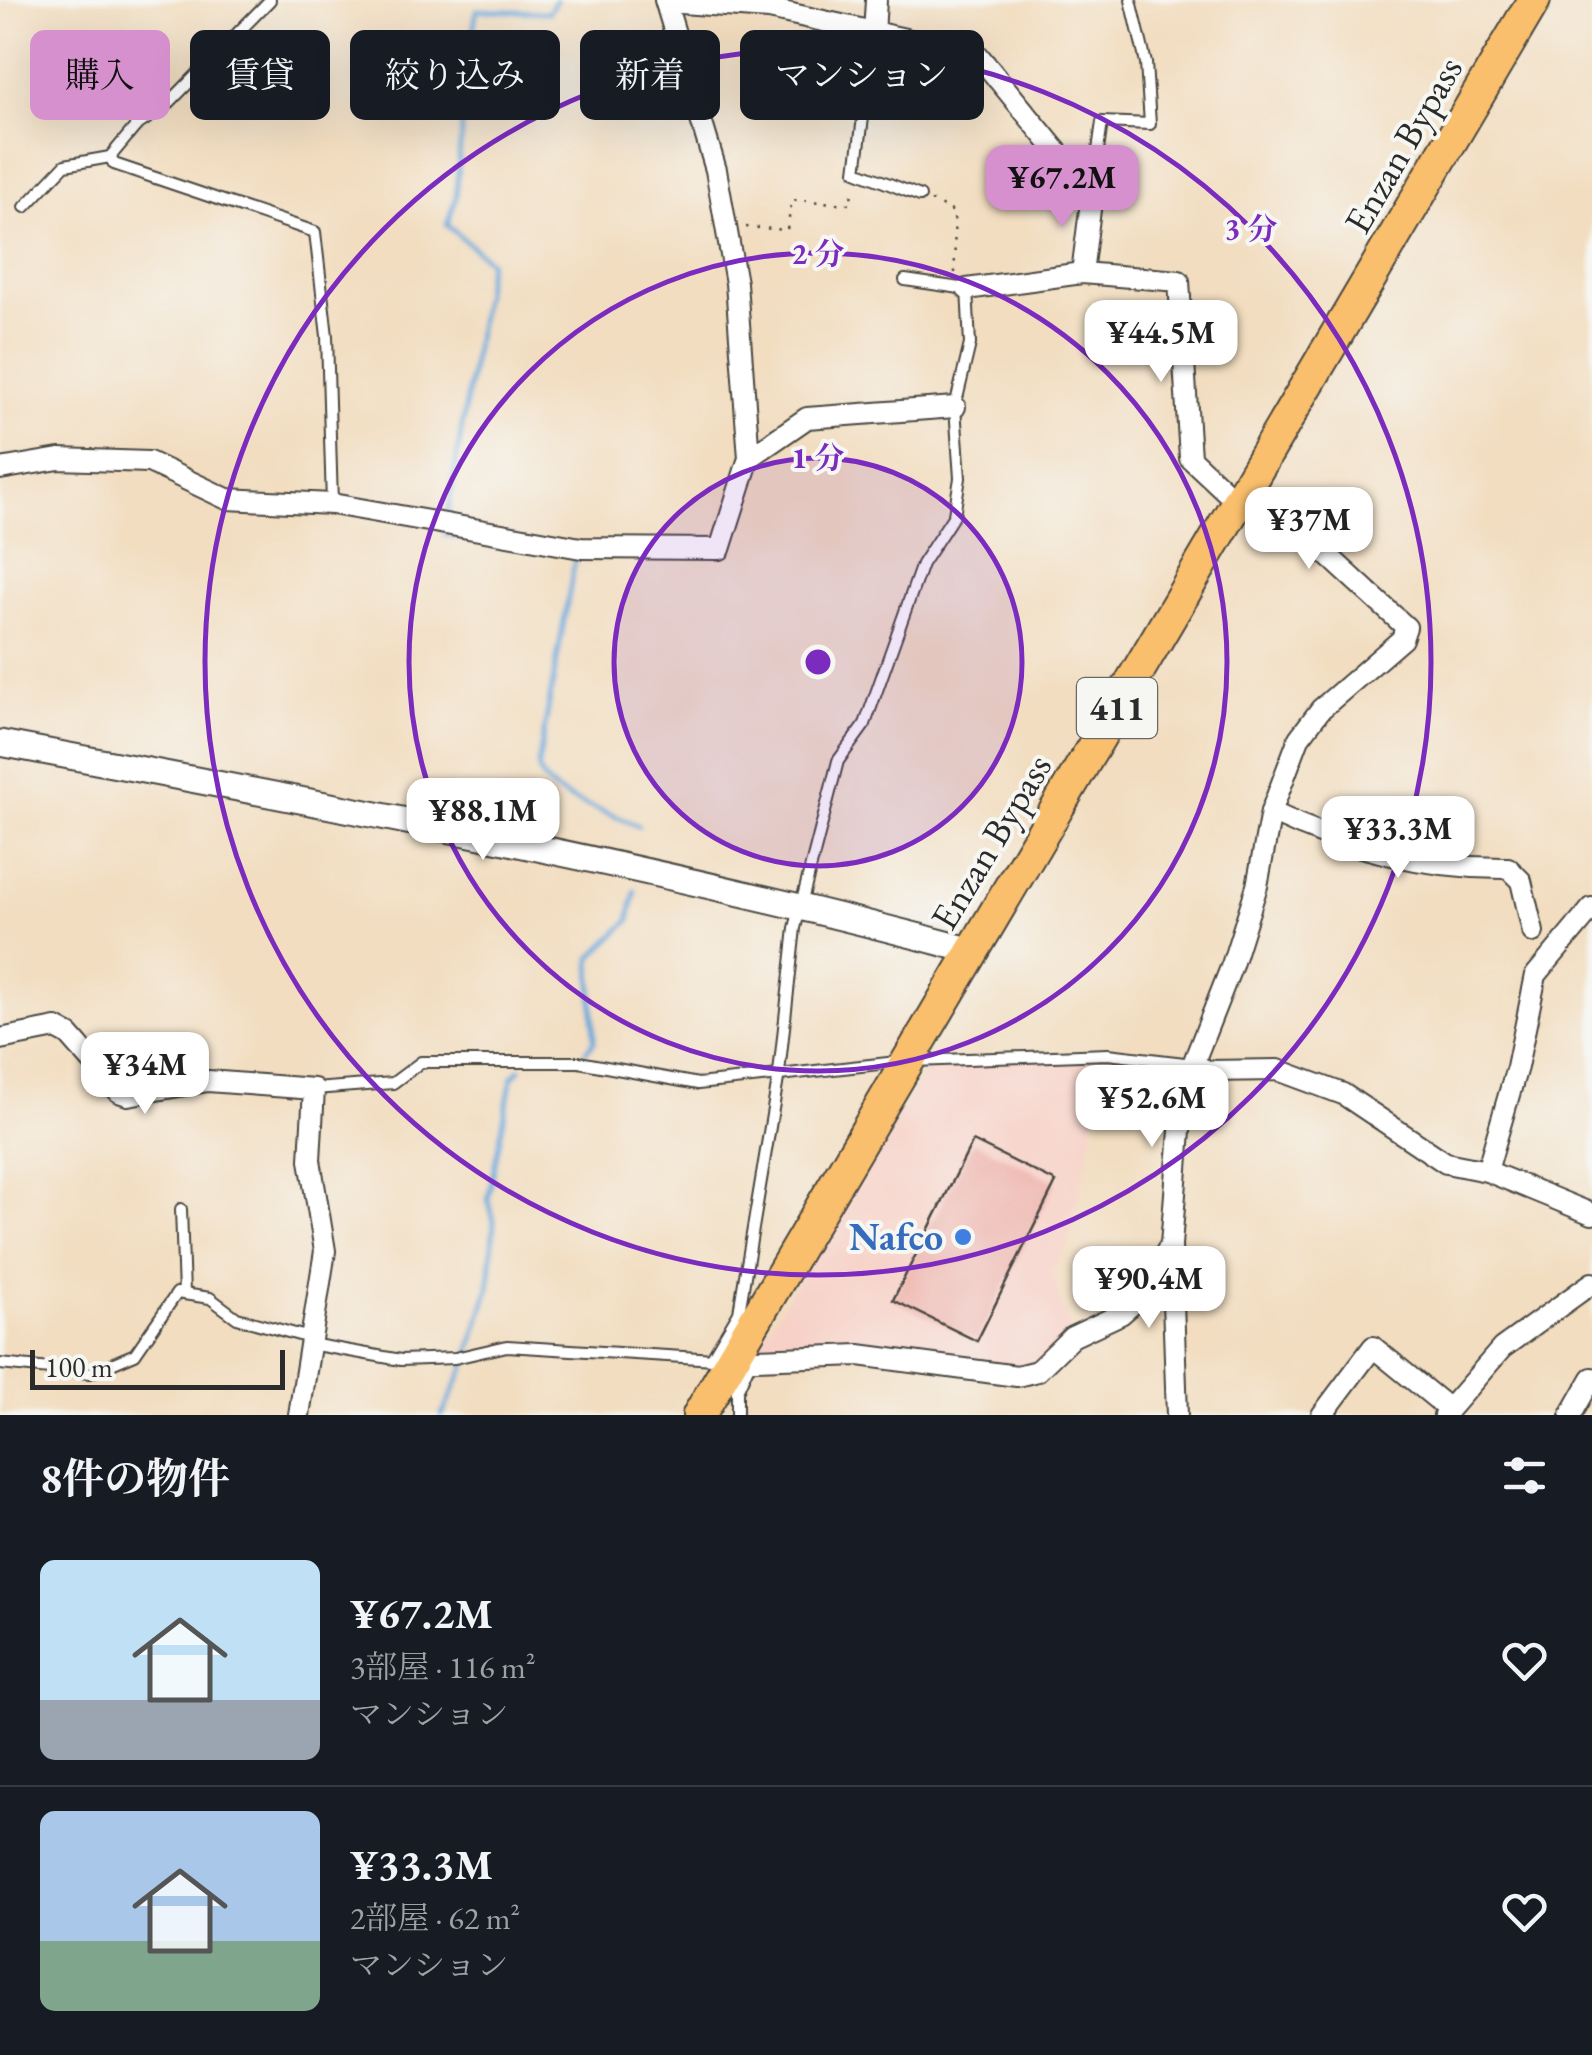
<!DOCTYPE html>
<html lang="ja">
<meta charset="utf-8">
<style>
:root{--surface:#171b24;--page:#242831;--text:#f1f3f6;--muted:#9ea1a6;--line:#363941;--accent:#d690ce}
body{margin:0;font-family:"EB Garamond","Noto Serif JP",serif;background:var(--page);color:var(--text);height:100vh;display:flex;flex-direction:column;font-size:38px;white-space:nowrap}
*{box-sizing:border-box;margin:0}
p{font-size:32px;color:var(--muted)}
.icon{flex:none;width:55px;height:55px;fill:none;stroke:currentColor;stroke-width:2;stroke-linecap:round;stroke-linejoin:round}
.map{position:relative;height:1415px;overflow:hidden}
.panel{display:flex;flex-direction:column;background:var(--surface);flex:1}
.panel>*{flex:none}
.hud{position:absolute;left:30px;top:30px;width:1000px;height:90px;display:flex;gap:20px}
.scale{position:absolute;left:30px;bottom:25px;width:255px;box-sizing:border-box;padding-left:10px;border:5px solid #2b2b2b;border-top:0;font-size:28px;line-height:35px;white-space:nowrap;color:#2b2b2b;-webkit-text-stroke:8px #f6f6f2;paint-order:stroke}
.price{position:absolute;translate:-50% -85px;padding:0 22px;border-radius:20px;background:#fff;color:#222;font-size:32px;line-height:65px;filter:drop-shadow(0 2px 5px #0008)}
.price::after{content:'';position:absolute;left:50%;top:60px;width:30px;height:22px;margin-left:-15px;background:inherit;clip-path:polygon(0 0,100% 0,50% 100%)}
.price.on{background:var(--accent);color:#111}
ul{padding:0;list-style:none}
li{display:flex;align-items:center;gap:30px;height:250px;padding:0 40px}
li+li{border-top:2px solid var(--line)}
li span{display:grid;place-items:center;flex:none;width:280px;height:200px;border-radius:15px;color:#555}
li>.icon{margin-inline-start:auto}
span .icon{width:120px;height:120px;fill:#fffc;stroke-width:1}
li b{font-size:42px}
h2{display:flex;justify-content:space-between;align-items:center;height:120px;padding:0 40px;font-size:42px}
.tag{padding:0 35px;border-radius:15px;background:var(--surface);box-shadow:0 10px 40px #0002;font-size:35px;line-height:90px}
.tag.on{background:var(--accent);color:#111}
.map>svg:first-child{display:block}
.built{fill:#f7d1c7}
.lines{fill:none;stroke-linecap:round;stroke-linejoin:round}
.stream{stroke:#65a6d9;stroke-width:5}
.building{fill:#eeb0a9}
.service-casing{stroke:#494641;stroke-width:14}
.minor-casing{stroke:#494641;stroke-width:24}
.tertiary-casing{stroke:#494641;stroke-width:29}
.trunk-casing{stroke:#494641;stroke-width:36}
.path{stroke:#494641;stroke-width:2.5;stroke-dasharray:2.5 8;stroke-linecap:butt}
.service{stroke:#fff;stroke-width:10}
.minor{stroke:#fff;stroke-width:20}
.tertiary{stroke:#fff;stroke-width:25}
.trunk{stroke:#f9bf6d;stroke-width:32}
.ring{fill:none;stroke:#7b2cbf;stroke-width:5}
.shop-dot{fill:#3f7fe0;stroke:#f6f6f2;stroke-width:4}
.labels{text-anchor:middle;stroke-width:8;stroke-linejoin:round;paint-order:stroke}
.shield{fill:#f6f6f2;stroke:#686867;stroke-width:2.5}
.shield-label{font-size:35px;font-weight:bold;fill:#2b2b2b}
.street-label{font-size:38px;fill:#2b2b2b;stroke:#f6f6f2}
.shop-label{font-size:38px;font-weight:bold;fill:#366cbe;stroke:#f6f6f2;text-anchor:end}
.centre{fill:#7b2cbf;stroke:#f6f6f2;stroke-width:5}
.ring-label{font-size:30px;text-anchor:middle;font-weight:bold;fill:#7b2cbf;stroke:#f6f6f2;stroke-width:8;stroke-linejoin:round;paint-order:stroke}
</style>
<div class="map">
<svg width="1592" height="1415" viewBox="0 0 1592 1415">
<rect width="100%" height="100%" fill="#f6f6f2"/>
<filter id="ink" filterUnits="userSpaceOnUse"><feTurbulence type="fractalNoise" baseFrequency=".01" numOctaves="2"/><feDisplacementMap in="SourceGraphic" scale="20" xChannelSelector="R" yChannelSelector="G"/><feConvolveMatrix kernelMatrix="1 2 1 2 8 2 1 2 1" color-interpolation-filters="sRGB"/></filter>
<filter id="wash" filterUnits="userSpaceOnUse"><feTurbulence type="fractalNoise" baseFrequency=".0048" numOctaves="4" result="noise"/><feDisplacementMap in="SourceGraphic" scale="40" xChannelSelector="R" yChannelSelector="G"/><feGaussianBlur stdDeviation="2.25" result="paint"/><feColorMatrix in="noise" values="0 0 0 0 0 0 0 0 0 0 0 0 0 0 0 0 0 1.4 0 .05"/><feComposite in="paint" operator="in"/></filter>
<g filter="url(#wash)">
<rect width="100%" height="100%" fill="#f2ddc0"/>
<path class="built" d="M 1040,1056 L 1107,1061 L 1069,1241 L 1052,1271 L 1072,1337 L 1037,1371 L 755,1348 L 865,1175 L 930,1061 Z"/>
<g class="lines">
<g class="stream">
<path d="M 447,519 L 489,261 L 447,225 L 456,198 L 466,67 L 477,10 L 549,12 L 556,0"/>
<path d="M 445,535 L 467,538"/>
<path d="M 576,554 L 538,765 C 542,799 608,810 638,826"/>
<path d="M 586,1051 L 594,1042 L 591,958 L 629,921 L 635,891"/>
<path d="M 442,1415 L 465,1367 L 489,1288 L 494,1221 L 488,1199 L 512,1078 L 520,1069"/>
</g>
</g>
<g id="blocks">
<path class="building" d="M 973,1141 L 1056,1182 L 977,1341 L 893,1300 Z"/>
</g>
</g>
<g filter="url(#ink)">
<use href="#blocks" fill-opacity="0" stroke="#494641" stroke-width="2.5"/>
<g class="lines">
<g class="service-casing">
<g id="service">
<path d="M 270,0 L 167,105 L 136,126 L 110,157 L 114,164 L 315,232 L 327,336 L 332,504"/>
<path d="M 874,34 L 856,171 L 920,196"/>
<path d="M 1092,193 L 1102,122 L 1150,124 L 1146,63 L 1131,0"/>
<path d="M 25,207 L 65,165 L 110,157"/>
<path d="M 914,1061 L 1108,1054 L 1193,1064"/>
<path d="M 314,1089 L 393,1083 L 421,1062 L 579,1062 L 698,1084 L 897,1062"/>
<path d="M 181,1209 L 184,1294"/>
<path d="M 310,1344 L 401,1360 L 455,1358 L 507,1346 L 715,1359"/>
<path d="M 711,1359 L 739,1312 L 779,1073 L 795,928 L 838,761 L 865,724 L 922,564 L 954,515 L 960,478 L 955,407 L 970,344 L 967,289 L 905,280"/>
<path d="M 0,1364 L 90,1373 L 135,1354 L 177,1293 L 210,1298 L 237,1318 L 310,1338"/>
<path d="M 737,1415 L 737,1391 L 751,1360"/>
</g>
</g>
<g class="minor-casing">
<g id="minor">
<path d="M 666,2 L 769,9 L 978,55 L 1092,194 L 1082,273"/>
<path d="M 874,34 L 876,0"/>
<path d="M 967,289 L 1082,273 L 1179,281 L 1190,458 L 1238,503 L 1287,518 L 1406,627 L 1402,639 L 1321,709 L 1299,738 L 1271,812 L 1257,886 L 1232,965 L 1193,1064 L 1182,1105 L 1171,1245 L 1177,1415"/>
<path d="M 749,458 L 807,418 L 955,407"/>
<path d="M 0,469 L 59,459 L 149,462 L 227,499 L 332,504 L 581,548 L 720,549 L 749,458 L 736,283 L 716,170 L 665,0"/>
<path d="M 1271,812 C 1346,848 1425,869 1508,868 L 1521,881 L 1533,932"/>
<path d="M 0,1039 L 56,1028 L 69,1035 L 119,1092 L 128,1095 L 208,1081 L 314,1089 L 310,1160 L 325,1251 L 299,1415"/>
<path d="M 1193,1064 L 1208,1071 L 1278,1070 L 1343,1094 L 1446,1163 L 1487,1171 L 1592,1214"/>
<path d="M 1487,1171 L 1517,1067 L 1536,975 L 1592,908"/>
<path d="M 731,1360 L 859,1355 L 1017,1376 L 1037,1371 L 1072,1337 L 1121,1314 L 1136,1301 L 1170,1246"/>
<path d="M 1322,1415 L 1373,1347 L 1449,1409"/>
<path d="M 1444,1415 L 1502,1348 L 1592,1283"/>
<path d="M 1571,1415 L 1592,1378"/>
</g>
</g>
<g class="tertiary-casing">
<path id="tertiary" d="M 0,743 C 326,804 652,865 973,951"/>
</g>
<g class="trunk-casing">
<path id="trunk" d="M 699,1415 L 1534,0"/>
</g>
<g class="path">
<path d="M 931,201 L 954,212 L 955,273"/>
<path d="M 746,227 L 787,230 L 792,200 L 850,204 L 853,187"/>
</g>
<use href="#service" class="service"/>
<use href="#minor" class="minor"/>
<use href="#tertiary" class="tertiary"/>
<use href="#trunk" class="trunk"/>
</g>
</g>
<circle cx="818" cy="662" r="204" fill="#7b2cbf" fill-opacity=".12"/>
<g class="ring">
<circle cx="818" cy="662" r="204"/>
<circle cx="818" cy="662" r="409"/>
<circle cx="818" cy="662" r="613"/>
</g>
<circle class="shop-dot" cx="963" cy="1237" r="10"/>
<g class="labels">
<rect class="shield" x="1077" y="678" width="80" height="60" rx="8"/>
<g class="shield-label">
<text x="1117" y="720">411</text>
</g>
<g class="street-label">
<text transform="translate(1403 145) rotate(-60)" y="13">Enzan Bypass</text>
<text transform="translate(991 842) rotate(-59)" y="13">Enzan Bypass</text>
</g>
<g class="shop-label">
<text x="943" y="1250">Nafco</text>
</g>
</g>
<circle cx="818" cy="662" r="15" class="centre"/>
<g class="ring-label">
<text x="1251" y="239">3 分</text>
<text x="818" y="264">2 分</text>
<text x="818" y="468">1 分</text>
</g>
</svg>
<div class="scale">100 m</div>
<b class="price on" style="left:1062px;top:230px">¥67.2M</b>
<b class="price" style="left:1161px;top:385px">¥44.5M</b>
<b class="price" style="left:1309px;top:572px">¥37M</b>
<b class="price" style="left:483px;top:863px">¥88.1M</b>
<b class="price" style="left:1398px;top:881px">¥33.3M</b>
<b class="price" style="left:145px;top:1117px">¥34M</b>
<b class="price" style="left:1152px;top:1150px">¥52.6M</b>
<b class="price" style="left:1149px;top:1331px">¥90.4M</b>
<div class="hud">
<a class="tag on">購入</a>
<a class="tag">賃貸</a>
<a class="tag">絞り込み</a>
<a class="tag">新着</a>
<a class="tag">マンション</a>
</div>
</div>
<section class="panel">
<h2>8件の物件<svg class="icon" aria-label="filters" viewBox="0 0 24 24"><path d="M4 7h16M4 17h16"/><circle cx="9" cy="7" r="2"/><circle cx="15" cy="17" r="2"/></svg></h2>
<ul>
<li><span style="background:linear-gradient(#bfe0f5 70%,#9aa5b1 0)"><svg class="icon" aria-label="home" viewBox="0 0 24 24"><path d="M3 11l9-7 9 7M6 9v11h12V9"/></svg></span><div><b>¥67.2M</b><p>3部屋 · 116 m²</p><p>マンション</p></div><svg class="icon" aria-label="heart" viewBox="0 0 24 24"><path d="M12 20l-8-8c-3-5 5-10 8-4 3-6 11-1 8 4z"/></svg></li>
<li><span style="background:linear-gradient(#a9c7e8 65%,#7fa58c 0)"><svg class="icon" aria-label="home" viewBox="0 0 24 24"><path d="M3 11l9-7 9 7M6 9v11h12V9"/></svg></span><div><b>¥33.3M</b><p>2部屋 · 62 m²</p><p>マンション</p></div><svg class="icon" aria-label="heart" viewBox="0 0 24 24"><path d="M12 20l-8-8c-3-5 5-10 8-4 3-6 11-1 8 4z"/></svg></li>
</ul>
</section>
